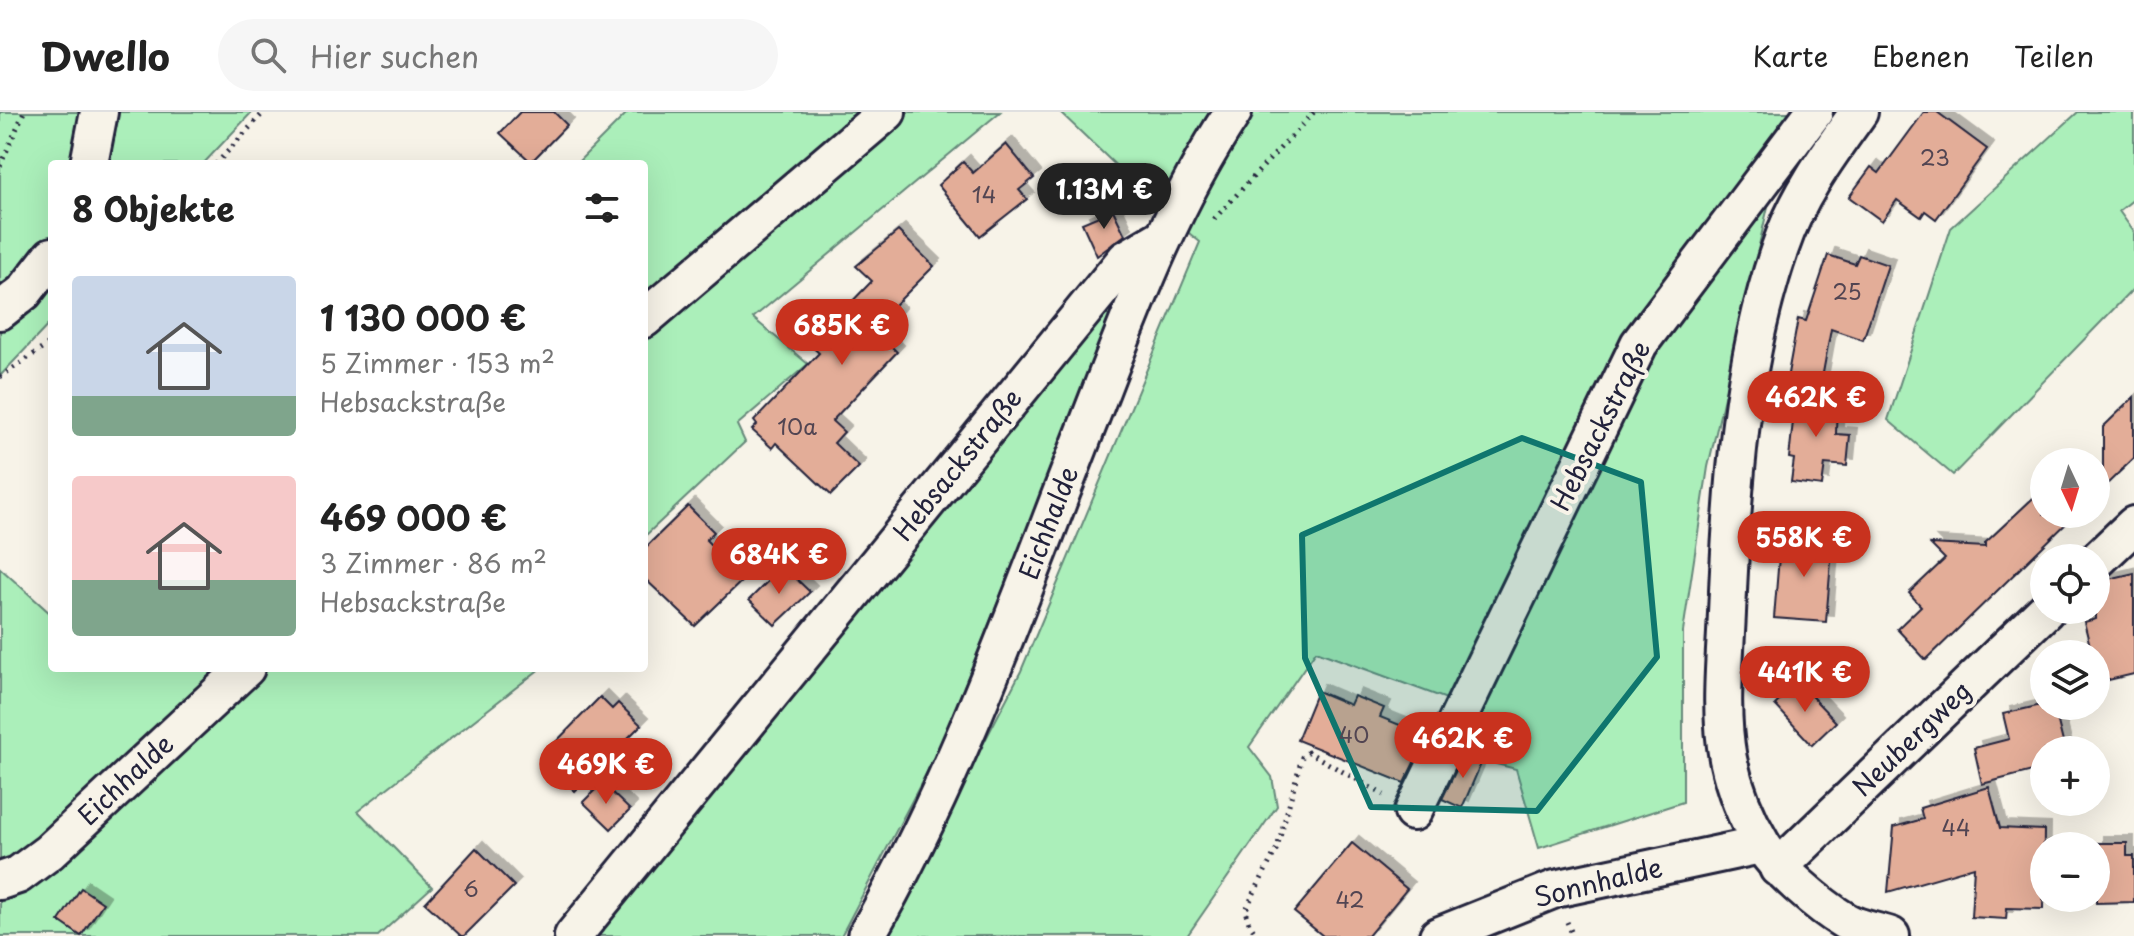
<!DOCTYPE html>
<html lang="de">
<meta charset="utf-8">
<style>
:root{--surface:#fff;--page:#f6f6f6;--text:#222;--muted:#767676;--line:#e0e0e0;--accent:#c8321e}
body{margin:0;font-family:"Playpen Sans",sans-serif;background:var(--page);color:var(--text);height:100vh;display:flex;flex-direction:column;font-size:30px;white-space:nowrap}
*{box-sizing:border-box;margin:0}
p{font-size:26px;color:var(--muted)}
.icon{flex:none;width:44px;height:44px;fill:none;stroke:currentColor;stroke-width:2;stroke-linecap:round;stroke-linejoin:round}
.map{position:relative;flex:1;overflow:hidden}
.side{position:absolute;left:48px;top:48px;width:600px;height:512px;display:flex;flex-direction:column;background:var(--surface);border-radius:8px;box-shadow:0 8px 32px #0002}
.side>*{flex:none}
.needle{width:52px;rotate:176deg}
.fabs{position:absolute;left:2030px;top:336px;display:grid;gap:16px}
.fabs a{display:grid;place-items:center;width:80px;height:80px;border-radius:50%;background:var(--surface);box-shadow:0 8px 32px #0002;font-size:40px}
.price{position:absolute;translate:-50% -68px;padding:0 18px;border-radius:28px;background:var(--accent);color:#fff;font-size:26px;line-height:52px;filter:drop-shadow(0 2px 4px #0008)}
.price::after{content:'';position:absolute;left:50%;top:48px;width:24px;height:18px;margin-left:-12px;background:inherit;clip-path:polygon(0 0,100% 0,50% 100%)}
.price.selected{background:#222;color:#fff}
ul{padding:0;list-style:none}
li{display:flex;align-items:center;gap:24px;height:200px;padding:0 24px}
li span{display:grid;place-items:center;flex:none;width:224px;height:160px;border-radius:8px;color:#555}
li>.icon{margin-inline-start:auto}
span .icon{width:96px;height:96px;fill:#fffc;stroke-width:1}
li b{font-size:34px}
h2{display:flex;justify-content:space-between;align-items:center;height:96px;padding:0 24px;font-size:34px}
header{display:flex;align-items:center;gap:48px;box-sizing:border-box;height:112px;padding:0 40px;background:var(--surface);border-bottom:2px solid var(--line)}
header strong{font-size:38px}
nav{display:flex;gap:44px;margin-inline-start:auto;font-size:28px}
.search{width:560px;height:72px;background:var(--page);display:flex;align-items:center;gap:20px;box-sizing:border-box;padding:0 28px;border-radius:44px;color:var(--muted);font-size:30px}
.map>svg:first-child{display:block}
.green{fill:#abefba;stroke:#66887a;stroke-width:2}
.building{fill:#e3ad98;stroke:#22223b;stroke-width:2;filter:url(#shadow)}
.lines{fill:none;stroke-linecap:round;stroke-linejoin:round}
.minor-casing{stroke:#22223b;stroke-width:42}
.path{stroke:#22223b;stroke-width:5;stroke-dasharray:2 6;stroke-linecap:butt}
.minor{stroke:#f7f3e8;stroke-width:36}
.marked{fill:#0f766e;fill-opacity:0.2;stroke:#0f766e;stroke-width:6;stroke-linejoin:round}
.labels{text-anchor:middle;stroke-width:8;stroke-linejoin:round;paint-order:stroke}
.number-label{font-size:22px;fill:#524552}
.street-label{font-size:26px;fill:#22223b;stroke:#f7f3e8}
</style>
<header>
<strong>Dwello</strong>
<div class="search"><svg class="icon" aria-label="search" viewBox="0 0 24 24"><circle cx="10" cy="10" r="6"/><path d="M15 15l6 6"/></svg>Hier suchen</div>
<nav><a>Karte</a><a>Ebenen</a><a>Teilen</a></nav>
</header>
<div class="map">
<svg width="2134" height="824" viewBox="0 0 2134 824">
<defs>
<filter id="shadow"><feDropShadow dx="7" dy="-7" stdDeviation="0" flood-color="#0004"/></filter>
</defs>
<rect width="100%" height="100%" fill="#f7f3e8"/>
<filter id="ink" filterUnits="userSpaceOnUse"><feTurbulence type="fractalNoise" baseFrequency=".0125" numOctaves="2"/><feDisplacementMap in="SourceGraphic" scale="16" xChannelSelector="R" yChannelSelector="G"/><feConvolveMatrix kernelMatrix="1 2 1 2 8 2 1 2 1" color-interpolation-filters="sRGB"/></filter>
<g filter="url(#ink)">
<g class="green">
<path d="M 0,0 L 252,0 L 203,52 L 52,52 L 52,209 L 0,264 Z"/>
<path d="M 628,0 L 1000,0 L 753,206 L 808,252 L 737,313 L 745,330 L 644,425 L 644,52 L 576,52 Z"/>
<path d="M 1060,0 L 1825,0 L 1769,90 L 1708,355 L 1683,520 L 1683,690 L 1539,736 L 1516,657 L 1496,652 L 1466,594 L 1316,539 L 1249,635 L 1272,665 L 1277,694 L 1187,824 L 884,824 L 1021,559 L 1200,130 L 1174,109 Z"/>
<path d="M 2078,0 L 2134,0 L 2134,87 L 2119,99 L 2134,120 L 2134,176 L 1953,363 L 1888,308 L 1951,116 Z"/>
<path d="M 1128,166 L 938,639 L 841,824 L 593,824 Z"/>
<path d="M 0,456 L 52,503 L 52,556 L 541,556 L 358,699 L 432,775 L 378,824 L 0,824 Z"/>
</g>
<g class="building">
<path d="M 520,0 L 554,0 L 567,13 L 531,50 L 500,21 Z"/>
<path d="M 1924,0 L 1937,0 L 1987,37 L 1936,107 L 1925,99 L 1921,105 L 1897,88 L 1882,109 L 1849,85 L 1871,55 L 1879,61 Z"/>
<path d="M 1006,32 L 1034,66 L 1019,78 L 1027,87 L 980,124 L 938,73 L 963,50 L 973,61 Z"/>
<path d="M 1113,98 L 1125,123 L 1097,144 L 1082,111 Z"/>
<path d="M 898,119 L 934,154 L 892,196 L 899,202 L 880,223 L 897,240 L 832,309 L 844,320 L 834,331 L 859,355 L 831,383 L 776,331 L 772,336 L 752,318 L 757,313 L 754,309 L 819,241 L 810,233 L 872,169 L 856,154 Z"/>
<path d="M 1828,143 L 1855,152 L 1859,143 L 1888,153 L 1863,228 L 1831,217 L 1819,283 L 1785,278 L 1798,207 L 1806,209 Z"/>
<path d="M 1796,282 L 1837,285 L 1836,322 L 1850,323 L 1847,354 L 1825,352 L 1822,374 L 1791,370 L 1794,347 L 1789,346 Z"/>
<path d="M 2134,285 L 2134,346 L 2103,376 L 2103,315 Z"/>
<path d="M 2044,376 L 2044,402 L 2076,402 L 1926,548 L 1897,517 L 1921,494 L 1909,481 L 1945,447 L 1930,432 L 1985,435 L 1985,431 Z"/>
<path d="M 688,394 L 714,420 L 706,428 L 744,467 L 695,514 L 644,466 L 644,437 Z"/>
<path d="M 1800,423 L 1833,425 L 1826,510 L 1774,506 L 1780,432 L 1800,433 Z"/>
<path d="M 783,454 L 810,480 L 775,513 L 749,488 Z"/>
<path d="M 2134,461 L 2134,562 L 2096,571 L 2096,542 L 2092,542 L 2084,510 L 2096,507 L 2096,470 Z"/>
<path d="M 1798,570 L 1836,610 L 1812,633 L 1775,593 Z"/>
<path d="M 1317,579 L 1350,593 L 1354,584 L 1384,596 L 1380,605 L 1427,624 L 1404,671 L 1297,628 Z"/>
<path d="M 600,585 L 612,597 L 618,591 L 641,613 L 575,679 L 540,646 Z"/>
<path d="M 2037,594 L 2054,594 L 2065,638 L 2044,638 L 2044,656 L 1982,672 L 1974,636 L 2009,627 L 2003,602 Z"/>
<path d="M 1465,640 L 1483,647 L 1462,696 L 1442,687 Z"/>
<path d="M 602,671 L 630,698 L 611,717 L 583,690 Z"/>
<path d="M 1989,675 L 2000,716 L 2044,718 L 2043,797 L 2007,796 L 2006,807 L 1971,805 L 1974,755 L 1888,780 L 1894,715 L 1923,707 L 1920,696 Z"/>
<path d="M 1352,731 L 1407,777 L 1368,824 L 1323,824 L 1294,800 Z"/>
<path d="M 2096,731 L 2127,731 L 2127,744 L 2134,744 L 2134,790 L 2096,791 Z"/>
<path d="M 476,736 L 514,774 L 464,824 L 461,824 L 425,791 Z"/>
<path d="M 81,776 L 103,791 L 81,824 L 59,809 Z"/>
</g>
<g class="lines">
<g class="minor-casing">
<g id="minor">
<path d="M 1859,0 C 1828,43 1797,85 1780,136 C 1740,250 1732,381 1727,501 C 1725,549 1719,599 1728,647 C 1734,675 1746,706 1761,731 C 1775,756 1820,794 1845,809 C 1858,817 1877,819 1891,824"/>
<path d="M 89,52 L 99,0"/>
<path d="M 0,199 L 24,180 L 52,144"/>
<path d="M 644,207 L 887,0"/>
<path d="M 2096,449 L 2134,413"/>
<path d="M 1413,700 L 1639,232 L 1814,0"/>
<path d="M 1778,756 L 2046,498"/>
<path d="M 0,769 L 18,763 L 49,740 L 246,556"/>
<path d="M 573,824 L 1126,147 L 1162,126"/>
<path d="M 866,824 C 960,661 1021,482 1090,307 C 1132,199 1169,97 1233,0"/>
<path d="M 1438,824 L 1555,777 L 1761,733"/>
</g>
</g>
<g class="path">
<path d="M 216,52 L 264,0"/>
<path d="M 0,54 L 24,0"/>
<path d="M 1214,107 L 1314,0"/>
<path d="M 0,265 L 52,230"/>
<path d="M 1567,810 L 1573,824"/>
<path d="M 1258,824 L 1249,811 L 1245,799 L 1277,736 L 1302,645 L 1308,640 L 1384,683"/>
</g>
<use href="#minor" class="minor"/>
</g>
</g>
<path class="marked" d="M 1522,326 L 1641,370 L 1657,545 L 1537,699 L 1371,695 L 1305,546 L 1302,423 Z"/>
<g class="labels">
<g class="number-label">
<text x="1935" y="54">23</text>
<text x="984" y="91">14</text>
<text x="1847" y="188">25</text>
<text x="797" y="323">10a</text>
<text x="1354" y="631">40</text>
<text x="1956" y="724">44</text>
<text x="471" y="785">6</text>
<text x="1350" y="796">42</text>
</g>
<g class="street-label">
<text transform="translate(1601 314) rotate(-63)" y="9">Hebsackstraße</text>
<text transform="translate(958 353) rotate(-51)" y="9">Hebsackstraße</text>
<text transform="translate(1049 411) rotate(-69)" y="9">Eichhalde</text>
<text transform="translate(1912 627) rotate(-44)" y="9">Neubergweg</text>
<text transform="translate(126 668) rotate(-43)" y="9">Eichhalde</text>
<text transform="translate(1598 771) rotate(-14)" y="9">Sonnhalde</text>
</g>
</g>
</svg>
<div class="fabs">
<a><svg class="needle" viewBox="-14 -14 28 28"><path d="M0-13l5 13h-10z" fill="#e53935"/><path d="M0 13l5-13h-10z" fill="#767676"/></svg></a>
<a><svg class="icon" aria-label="locate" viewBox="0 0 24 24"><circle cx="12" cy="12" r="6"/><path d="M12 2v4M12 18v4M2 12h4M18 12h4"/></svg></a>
<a><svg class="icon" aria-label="layers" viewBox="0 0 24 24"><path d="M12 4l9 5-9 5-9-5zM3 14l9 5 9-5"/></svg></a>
<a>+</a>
<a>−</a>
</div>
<b class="price selected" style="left:1104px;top:119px">1.13M €</b>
<b class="price" style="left:842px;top:255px">685K €</b>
<b class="price" style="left:1816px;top:327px">462K €</b>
<b class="price" style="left:1804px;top:467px">558K €</b>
<b class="price" style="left:779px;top:484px">684K €</b>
<b class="price" style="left:1805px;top:602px">441K €</b>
<b class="price" style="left:1463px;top:668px">462K €</b>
<b class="price" style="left:606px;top:694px">469K €</b>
<section class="side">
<h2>8 Objekte<svg class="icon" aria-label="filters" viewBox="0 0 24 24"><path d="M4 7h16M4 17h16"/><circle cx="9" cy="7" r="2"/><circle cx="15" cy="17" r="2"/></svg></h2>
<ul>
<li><span style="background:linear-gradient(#c9d6e8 75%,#7fa58c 0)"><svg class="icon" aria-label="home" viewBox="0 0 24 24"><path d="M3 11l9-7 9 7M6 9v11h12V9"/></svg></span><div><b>1 130 000 €</b><p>5 Zimmer · 153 m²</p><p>Hebsackstraße</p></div></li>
<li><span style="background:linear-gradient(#f6c9c9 65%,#7fa58c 0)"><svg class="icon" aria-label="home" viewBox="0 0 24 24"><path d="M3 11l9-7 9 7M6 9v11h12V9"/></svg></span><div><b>469 000 €</b><p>3 Zimmer · 86 m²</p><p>Hebsackstraße</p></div></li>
</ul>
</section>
</div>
